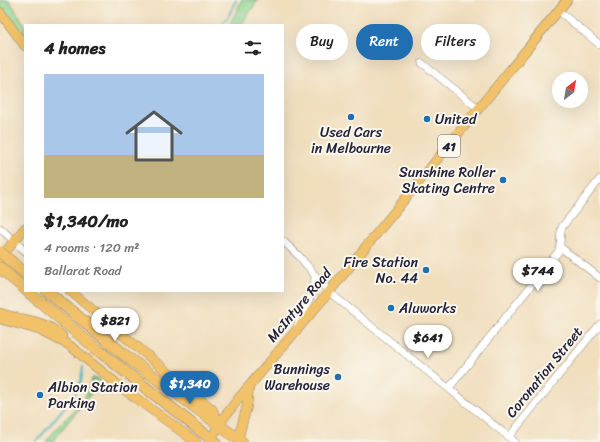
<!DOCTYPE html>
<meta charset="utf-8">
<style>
:root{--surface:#fff;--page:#f6f6f6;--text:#222;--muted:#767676;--accent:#1f6fb2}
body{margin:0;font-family:Sriracha,sans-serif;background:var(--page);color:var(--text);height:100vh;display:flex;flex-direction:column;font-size:15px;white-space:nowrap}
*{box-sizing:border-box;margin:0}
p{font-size:13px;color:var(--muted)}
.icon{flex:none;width:22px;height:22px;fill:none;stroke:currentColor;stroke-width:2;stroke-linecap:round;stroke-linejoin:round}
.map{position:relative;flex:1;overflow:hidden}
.drawer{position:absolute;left:24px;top:24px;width:260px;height:268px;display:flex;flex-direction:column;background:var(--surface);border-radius:0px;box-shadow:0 4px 16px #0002}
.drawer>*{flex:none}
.banner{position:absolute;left:296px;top:24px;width:244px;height:36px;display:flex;gap:8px}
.needle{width:26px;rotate:31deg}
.tools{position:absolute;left:552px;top:72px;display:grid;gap:8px}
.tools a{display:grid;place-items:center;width:36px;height:36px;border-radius:50%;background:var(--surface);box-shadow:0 4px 16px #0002;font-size:20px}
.price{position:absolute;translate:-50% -34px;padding:0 9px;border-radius:14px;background:#fff;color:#222;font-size:13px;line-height:26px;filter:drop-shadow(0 1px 2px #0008)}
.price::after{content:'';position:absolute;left:50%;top:24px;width:12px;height:9px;margin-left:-6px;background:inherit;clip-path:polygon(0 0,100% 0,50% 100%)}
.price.selected{background:var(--accent);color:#fff}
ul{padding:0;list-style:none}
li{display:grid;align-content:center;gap:8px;height:212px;padding:0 20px}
li span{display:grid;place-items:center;height:124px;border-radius:0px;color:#555}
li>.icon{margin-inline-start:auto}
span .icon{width:72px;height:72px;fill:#fffc;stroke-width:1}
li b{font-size:17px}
h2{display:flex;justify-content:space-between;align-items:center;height:48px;padding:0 20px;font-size:17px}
.chip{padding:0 14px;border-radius:18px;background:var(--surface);box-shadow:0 4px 16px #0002;font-size:14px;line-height:36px}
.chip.selected{background:var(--accent);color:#fff}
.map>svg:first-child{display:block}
.green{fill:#8bd38e;stroke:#567a64}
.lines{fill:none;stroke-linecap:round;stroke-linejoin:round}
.stream{stroke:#3fadbc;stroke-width:2}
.minor-casing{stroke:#89807c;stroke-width:8}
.major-casing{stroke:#89807c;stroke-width:10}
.highway-casing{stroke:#89807c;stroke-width:12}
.minor{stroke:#fff;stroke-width:7}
.major{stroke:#f2c26a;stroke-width:9}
.highway{stroke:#f2c26a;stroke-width:11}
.highway-bridge-casing{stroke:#89807c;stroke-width:12;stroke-linecap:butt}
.highway-bridge{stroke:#f2c26a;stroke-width:11}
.poi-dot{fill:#1f6fb2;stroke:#fbf7ec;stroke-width:1.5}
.labels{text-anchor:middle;stroke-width:4;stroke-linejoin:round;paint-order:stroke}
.shield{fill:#fbf7ec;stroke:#636270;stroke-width:1}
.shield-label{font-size:13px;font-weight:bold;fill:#22223b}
.poi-label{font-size:14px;fill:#22223b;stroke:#fbf7ec;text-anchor:start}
.street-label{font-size:14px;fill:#22223b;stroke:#fbf7ec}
</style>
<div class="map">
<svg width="600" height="442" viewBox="0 0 600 442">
<rect width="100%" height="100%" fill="#fbf7ec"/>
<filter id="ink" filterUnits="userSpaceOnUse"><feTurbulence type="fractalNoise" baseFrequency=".025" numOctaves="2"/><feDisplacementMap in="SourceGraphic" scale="8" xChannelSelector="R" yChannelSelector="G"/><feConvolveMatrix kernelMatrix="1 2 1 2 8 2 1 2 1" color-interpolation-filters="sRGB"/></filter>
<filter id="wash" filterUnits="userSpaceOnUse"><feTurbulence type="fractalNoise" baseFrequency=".012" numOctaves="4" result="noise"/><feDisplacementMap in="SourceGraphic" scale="16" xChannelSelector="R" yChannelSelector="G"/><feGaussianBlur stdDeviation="0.9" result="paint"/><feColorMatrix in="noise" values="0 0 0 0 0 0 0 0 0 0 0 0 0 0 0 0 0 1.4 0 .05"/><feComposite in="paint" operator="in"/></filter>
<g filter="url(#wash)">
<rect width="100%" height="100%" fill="#f0debd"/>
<g class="green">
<path d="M 0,0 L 9,0 L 25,25 L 25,37 L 21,35 L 0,6 Z"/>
<path d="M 241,0 L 258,0 L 241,25 L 229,25 L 237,11 Z"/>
<path d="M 92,378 L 98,379 L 101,381 L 52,442 L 46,442 L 61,423 L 81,404 L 86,395 Z"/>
</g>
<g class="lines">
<g class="stream">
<path d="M 222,25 L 229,15 L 236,0"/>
<path d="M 83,291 L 83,292"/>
<path d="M 36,442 L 75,394 L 81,381 L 83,367"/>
</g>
</g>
</g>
<g filter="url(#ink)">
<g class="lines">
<g class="minor-casing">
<g id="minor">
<path d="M 559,11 L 600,45"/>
<path d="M 422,63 L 479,109"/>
<path d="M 0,228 L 25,251"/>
<path d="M 283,241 L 299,256 L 329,292 L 515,442"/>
<path d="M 560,247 L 600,278"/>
<path d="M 297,326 L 314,289 L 315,276"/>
<path d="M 449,388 L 558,252 C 562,244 559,235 562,227 L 600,179"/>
<path d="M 509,437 L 600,324"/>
</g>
</g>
<g class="major-casing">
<g id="major">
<path d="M 0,12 L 25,46"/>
<path d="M 0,258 L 25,228"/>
<path d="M 70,291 L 212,409 L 219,424"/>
<path d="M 0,313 C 23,321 42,318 62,336"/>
<path d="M 0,319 L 39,330 L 69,345 L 122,388 L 196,442"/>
<path d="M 238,439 L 247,406 L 249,387"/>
<path d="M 210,442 L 219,424 L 239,398 L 329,292 L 567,0"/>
</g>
</g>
<g class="highway-casing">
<g id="highway">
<path d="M 12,262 L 25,273"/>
<path d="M 0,268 L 25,289"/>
<path d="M 27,291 L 99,351 L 215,442"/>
<path d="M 47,291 L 126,356 L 242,442"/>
</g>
</g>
<use href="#minor" class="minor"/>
<use href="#major" class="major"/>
<use href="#highway" class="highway"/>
<g class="highway-bridge-casing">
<path id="highway-bridge" d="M 0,252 L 12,262"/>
</g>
<use href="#highway-bridge" class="highway-bridge"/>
</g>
</g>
<g class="poi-dot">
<circle cx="351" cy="117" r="4"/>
<circle cx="427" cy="119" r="4"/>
<circle cx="503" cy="180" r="4"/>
<circle cx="426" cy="270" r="4"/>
<circle cx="391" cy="308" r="4"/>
<circle cx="338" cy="377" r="4"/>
<circle cx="40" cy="395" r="4"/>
</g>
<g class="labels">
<rect class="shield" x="438" y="135" width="22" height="22" rx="3"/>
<g class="shield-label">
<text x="449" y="151">41</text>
</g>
<g class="poi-label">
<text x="435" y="124">United</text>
<text x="351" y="137" text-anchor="middle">Used Cars<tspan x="351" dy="16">in Melbourne</tspan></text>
<text x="495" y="177" text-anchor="end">Sunshine Roller<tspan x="495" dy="16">Skating Centre</tspan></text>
<text x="418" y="267" text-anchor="end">Fire Station<tspan x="418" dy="16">No. 44</tspan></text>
<text x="399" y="313">Aluworks</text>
<text x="330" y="374" text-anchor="end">Bunnings<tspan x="330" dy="16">Warehouse</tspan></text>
<text x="48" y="392">Albion Station<tspan x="48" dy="16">Parking</tspan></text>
</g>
<g class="street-label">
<text transform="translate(299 305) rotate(-50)" y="5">McIntyre Road</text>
<text transform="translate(544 372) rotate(-51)" y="5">Coronation Street</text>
</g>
</g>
</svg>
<div class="tools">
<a><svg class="needle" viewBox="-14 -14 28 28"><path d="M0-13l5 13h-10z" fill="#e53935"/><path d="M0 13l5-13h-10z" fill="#767676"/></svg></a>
</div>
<b class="price" style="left:538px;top:292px">$744</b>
<b class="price" style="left:115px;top:342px">$821</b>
<b class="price" style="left:428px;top:359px">$641</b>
<b class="price selected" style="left:190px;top:405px">$1,340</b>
<div class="banner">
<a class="chip">Buy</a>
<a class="chip selected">Rent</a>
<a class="chip">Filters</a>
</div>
<section class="drawer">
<h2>4 homes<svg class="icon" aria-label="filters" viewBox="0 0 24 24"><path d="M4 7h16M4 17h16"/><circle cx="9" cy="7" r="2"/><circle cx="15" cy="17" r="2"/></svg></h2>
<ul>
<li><span style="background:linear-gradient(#a9c7e8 65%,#c2b280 0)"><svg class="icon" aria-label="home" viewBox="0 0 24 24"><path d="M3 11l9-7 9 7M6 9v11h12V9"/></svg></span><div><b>$1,340/mo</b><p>4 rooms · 120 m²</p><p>Ballarat Road</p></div></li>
</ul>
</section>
</div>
